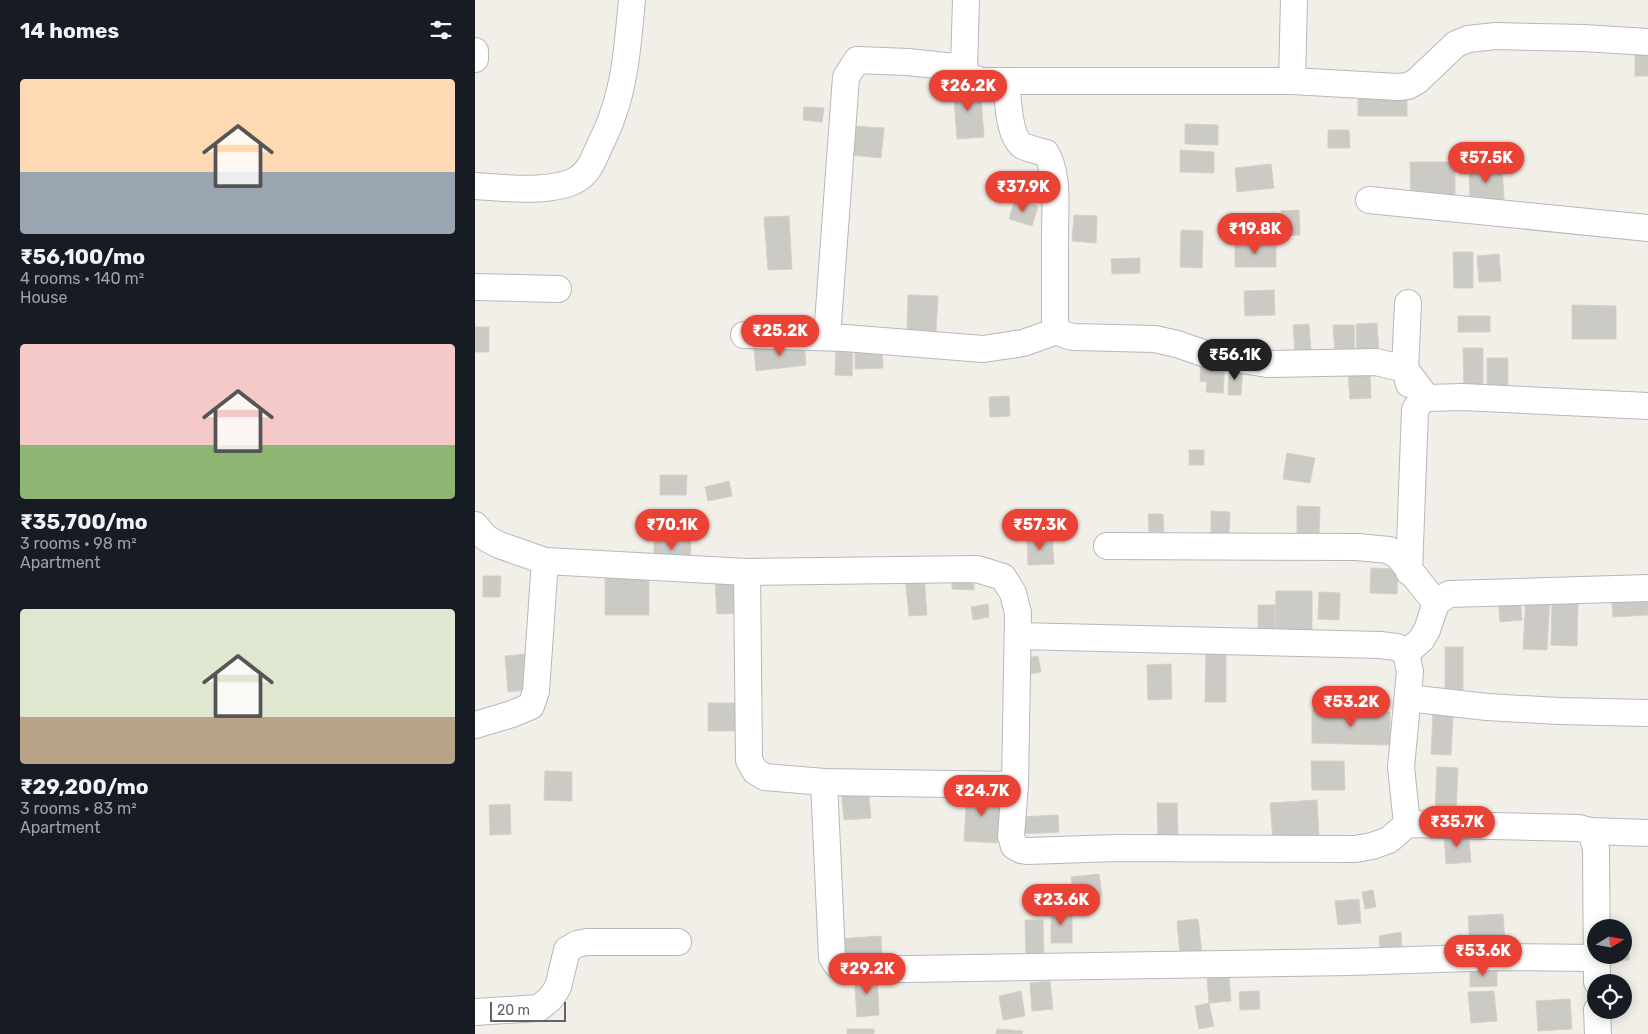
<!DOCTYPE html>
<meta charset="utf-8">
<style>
:root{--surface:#171b24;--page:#20242c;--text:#f1f3f6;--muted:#9ea1a6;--accent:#ea4335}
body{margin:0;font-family:Rubik,sans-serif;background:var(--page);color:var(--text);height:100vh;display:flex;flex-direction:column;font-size:19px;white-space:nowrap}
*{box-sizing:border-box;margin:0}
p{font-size:16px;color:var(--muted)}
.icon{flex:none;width:28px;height:28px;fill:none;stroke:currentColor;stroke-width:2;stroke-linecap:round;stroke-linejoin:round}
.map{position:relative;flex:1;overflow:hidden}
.panel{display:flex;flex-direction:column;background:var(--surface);width:475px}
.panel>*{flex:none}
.needle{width:32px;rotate:79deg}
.controls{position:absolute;left:1112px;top:919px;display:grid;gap:10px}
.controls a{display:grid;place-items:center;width:45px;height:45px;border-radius:50%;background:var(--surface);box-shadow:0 2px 12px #0003;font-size:25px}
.scale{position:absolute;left:15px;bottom:12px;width:76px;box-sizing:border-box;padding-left:5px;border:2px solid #5f6368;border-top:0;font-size:14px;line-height:18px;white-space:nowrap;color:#5f6368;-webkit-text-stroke:4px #fff;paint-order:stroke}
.price{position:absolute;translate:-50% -42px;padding:0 11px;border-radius:18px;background:var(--accent);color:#fff;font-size:16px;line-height:32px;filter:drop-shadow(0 1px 2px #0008)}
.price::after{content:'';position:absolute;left:50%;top:30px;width:15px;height:11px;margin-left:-8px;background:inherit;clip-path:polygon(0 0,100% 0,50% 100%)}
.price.current{background:#222;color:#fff}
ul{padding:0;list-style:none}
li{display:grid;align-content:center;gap:10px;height:265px;padding:0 20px}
li span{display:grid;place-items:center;height:155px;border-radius:5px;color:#555}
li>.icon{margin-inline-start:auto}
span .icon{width:90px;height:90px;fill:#fffc;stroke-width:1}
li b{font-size:21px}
h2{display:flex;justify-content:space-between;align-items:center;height:60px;padding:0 20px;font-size:21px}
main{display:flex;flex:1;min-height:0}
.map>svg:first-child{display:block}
.building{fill:#cccac5;stroke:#d6d1c6}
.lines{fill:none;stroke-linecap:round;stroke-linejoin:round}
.street-casing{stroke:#b5b8bc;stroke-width:28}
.street{stroke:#fff;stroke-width:26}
</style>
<main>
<section class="panel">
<h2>14 homes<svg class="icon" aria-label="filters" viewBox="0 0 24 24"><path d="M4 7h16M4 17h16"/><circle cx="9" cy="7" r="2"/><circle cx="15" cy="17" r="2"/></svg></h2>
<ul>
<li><span style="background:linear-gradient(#ffd9b3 60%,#9aa5b1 0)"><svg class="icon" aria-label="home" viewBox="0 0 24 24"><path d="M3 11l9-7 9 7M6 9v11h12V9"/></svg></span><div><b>₹56,100/mo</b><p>4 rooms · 140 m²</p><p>House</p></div></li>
<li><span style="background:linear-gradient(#f6c9c9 65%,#8fb573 0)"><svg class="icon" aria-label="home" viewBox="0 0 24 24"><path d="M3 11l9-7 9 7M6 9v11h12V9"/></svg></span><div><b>₹35,700/mo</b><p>3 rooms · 98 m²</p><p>Apartment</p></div></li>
<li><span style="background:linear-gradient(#dfe7d0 70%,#b9a48a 0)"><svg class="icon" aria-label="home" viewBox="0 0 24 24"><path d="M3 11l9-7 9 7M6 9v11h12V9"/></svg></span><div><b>₹29,200/mo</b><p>3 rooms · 83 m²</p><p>Apartment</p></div></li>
</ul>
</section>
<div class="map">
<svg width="1173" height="1034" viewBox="0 0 1173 1034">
<rect width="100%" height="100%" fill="#f1efe8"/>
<g class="building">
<rect x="1160" y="49" width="13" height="27"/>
<path d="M 505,85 L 509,137 L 482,139 L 478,86 Z"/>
<rect x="883" y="92" width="49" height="24"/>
<path d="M 329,107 L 349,108 L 347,122 L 328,120 Z"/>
<path d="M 710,124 L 743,125 L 743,145 L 710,144 Z"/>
<path d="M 379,126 L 409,128 L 406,158 L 376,155 Z"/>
<path d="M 853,130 L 874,130 L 875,148 L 853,148 Z"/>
<path d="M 705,150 L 739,152 L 739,173 L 705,172 Z"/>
<path d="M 935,162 L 980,162 L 980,197 L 936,198 Z"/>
<path d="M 796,164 L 799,188 L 762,192 L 760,168 Z"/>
<path d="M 1027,167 L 1029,199 L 995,201 L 994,169 Z"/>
<path d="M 540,199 L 563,206 L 557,226 L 534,219 Z"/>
<path d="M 824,210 L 825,235 L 807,236 L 806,211 Z"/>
<path d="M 599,215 L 622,216 L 621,243 L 597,241 Z"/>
<path d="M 314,216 L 317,269 L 293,270 L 289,217 Z"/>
<path d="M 706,230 L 728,231 L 727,268 L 705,267 Z"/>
<path d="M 760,243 L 801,244 L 801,267 L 760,267 Z"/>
<path d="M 978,252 L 998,252 L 998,288 L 979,288 Z"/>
<path d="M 1024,254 L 1026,281 L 1004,282 L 1002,256 Z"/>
<path d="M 665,258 L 665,273 L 637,274 L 636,259 Z"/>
<path d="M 799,290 L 800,315 L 770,316 L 769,291 Z"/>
<path d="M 433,295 L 463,296 L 461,331 L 432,329 Z"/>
<path d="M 1097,305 L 1141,306 L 1141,339 L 1097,339 Z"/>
<rect x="983" y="316" width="32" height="16"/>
<path d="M 902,323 L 904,354 L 882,355 L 881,324 Z"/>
<path d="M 834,324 L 836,352 L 820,353 L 818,325 Z"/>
<path d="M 858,325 L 879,325 L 880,354 L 860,355 Z"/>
<rect x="0" y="327" width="14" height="25"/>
<path d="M 329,343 L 331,365 L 281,371 L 279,349 Z"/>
<path d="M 361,343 L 378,344 L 377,376 L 360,375 Z"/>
<path d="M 407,344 L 408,368 L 380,369 L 380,345 Z"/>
<path d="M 988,348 L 1008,348 L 1008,389 L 989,389 Z"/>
<rect x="1012" y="358" width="21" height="32"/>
<path d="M 726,362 L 750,364 L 748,393 L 731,392 L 732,382 L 725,381 Z"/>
<path d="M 754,366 L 768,367 L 766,395 L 753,395 Z"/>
<path d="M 895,371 L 896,398 L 875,399 L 873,372 Z"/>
<path d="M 534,396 L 535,416 L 515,417 L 514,397 Z"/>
<rect x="714" y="450" width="15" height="15"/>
<path d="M 812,453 L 840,458 L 835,483 L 808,479 Z"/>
<path d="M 185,475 L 212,475 L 211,495 L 185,495 Z"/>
<path d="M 254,481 L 257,496 L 233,501 L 230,487 Z"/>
<path d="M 822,506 L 845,507 L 844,537 L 822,536 Z"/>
<path d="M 736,511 L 755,512 L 754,534 L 736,534 Z"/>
<path d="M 673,514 L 688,514 L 689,532 L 674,532 Z"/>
<path d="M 577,537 L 579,564 L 553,565 L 552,538 Z"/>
<path d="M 179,539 L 216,540 L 215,563 L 179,562 Z"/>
<path d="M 896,568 L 923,569 L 922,594 L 895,593 Z"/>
<path d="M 477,570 L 499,571 L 499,590 L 477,589 Z"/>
<path d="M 449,574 L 452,615 L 434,616 L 430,576 Z"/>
<path d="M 8,576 L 26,576 L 25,597 L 8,597 Z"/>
<rect x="130" y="576" width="44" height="39"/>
<path d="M 266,578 L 268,613 L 242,614 L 240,579 Z"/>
<path d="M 801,591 L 837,591 L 837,632 L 800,632 Z"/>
<path d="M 844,592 L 865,593 L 864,620 L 843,619 Z"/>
<path d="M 1173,592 L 1173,615 L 1138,617 L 1136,594 Z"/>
<path d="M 1051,596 L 1075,597 L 1072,650 L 1048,649 Z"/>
<path d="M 1045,597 L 1047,620 L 1025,622 L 1023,598 Z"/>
<path d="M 1077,598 L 1103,599 L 1102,646 L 1076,645 Z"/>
<path d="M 513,604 L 514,617 L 498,620 L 496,607 Z"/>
<path d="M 783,605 L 800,605 L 800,630 L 783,631 Z"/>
<rect x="970" y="647" width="18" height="47"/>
<path d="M 731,649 L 751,649 L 751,702 L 730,702 Z"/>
<path d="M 50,654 L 53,690 L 33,692 L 30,656 Z"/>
<path d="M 563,656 L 566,672 L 550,675 L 548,659 Z"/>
<path d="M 696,664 L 697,699 L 673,700 L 672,665 Z"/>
<rect x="233" y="703" width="32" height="28"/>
<path d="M 837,710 L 915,712 L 915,745 L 837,743 Z"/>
<path d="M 958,714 L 978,715 L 976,755 L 956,754 Z"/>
<path d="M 836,761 L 869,761 L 870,790 L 837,790 Z"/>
<path d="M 962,767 L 983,768 L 981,812 L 960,811 Z"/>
<path d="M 70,771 L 97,772 L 97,801 L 69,800 Z"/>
<path d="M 393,787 L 396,818 L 369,820 L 366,790 Z"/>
<path d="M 492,791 L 525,793 L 522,843 L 489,841 Z"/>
<path d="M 842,800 L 844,837 L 798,840 L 795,803 Z"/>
<path d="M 682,803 L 702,803 L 703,837 L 683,837 Z"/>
<path d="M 35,804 L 36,834 L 15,835 L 14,805 Z"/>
<path d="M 583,815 L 584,832 L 548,834 L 547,817 Z"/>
<path d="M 993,831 L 996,862 L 971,864 L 969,833 Z"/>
<path d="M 624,874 L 627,896 L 599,900 L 596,877 Z"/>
<path d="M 898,890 L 901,907 L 890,909 L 887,892 Z"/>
<path d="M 884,899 L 886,923 L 863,925 L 860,901 Z"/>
<rect x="576" y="909" width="21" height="34"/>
<path d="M 1028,914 L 1030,945 L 995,948 L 993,916 Z"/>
<path d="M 723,919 L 727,953 L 705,956 L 702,921 Z"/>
<path d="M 550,920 L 568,920 L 569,959 L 551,959 Z"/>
<path d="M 926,932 L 927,946 L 905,950 L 904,936 Z"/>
<path d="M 406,936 L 407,958 L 363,960 L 361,939 Z"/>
<path d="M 1149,939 L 1153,939 L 1154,960 L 1130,961 L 1129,955 L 1149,955 Z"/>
<path d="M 995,967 L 1022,968 L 1022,986 L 995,987 Z"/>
<path d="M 402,973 L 404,1015 L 382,1017 L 379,974 Z"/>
<path d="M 754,976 L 756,1001 L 734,1003 L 732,978 Z"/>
<path d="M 575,981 L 578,1009 L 557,1011 L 555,983 Z"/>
<path d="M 546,991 L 550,1016 L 528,1020 L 524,996 Z"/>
<path d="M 784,991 L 785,1009 L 765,1010 L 764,992 Z"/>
<path d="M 1019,991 L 1022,1021 L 996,1023 L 993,992 Z"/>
<path d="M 1095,999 L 1097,1029 L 1063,1031 L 1061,1001 Z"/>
<path d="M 734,1003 L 739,1026 L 724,1029 L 720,1006 Z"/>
<rect x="372" y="1029" width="27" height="5"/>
<path d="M 522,1029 L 548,1031 L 547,1034 L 521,1034 Z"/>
</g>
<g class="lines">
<g class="street-casing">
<g id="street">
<path d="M 491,0 L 489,68 L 494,77 L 508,81 L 817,81 L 819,0"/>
<path d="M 0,51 L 0,59"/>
<path d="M 531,81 C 533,97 533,137 548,146 C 554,149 564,151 571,153 C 584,174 580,211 580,236 C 580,265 580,295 580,324 C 584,334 589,335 599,337 L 680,339 L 702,344 L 731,354 L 792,364 L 901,362 L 930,369 L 952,398"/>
<path d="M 817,81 L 923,87 L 933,86 L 942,81 L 981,44 L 993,39 L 1021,36 L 1109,38 L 1173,42"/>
<path d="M 0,186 C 27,188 75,193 99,181 C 114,174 118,160 125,145 C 129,136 134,127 137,117 C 151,80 153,39 157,0"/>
<path d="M 894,200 L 1173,228"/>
<path d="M 0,287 L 83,289"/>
<path d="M 933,303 L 930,369 L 934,384"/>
<path d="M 269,335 L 370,338 L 508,349 L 548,343 L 582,331"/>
<path d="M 352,337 L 371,77 L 382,60 L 433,62 L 489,68"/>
<path d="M 0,525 L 11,538 L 24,545 L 70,561 L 272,572 L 502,569 L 528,577 L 538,593 L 543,613 L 540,785 L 536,836 L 539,846 L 546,850 L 552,851 L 641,848 L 880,849 L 897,846 L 914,840 L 932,824 L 1104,828 L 1116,831 L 1121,849 L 1122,982"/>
<path d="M 632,546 L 882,547 L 914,550 L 924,557 L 961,603"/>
<path d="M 272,572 L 274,760 L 280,771 L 290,777 L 349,782 L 540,785"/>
<path d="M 934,572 L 940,410 L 945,402 L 952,398 L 987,397 L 1173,406"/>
<path d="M 543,636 L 905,645 L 922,647 L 931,653 L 935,672 L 926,767 L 932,824"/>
<path d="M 931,653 L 946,640 L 952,630 L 961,603 L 974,594 L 1173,588"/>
<path d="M 933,698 L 1012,707 L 1084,711 L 1173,713"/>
<path d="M 0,725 L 37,714 L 56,706 L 61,691 L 70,561"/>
<path d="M 349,782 L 357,957 L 362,965 L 371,970 L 875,962 L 1027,957 L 1121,958"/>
<path d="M 1116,831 L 1173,833"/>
<path d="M 1122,1010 L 1123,1034"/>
<path d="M 0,1012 L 64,1008 L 76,998 L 83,987 L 92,950 L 102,944 L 112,942 L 203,942"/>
</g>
</g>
<use href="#street" class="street"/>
</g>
</svg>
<div class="controls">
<a><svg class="needle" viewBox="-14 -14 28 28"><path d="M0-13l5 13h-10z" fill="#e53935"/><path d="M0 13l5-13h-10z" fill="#9ea1a6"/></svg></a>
<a><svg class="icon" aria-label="locate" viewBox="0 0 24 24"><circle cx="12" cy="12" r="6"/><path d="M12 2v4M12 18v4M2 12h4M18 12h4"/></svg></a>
</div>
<div class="scale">20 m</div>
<b class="price" style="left:493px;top:112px">₹26.2K</b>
<b class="price" style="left:1011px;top:184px">₹57.5K</b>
<b class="price" style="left:548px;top:213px">₹37.9K</b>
<b class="price" style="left:780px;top:255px">₹19.8K</b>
<b class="price" style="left:305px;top:357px">₹25.2K</b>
<b class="price current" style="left:760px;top:381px">₹56.1K</b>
<b class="price" style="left:197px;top:551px">₹70.1K</b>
<b class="price" style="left:565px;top:551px">₹57.3K</b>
<b class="price" style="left:876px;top:728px">₹53.2K</b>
<b class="price" style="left:507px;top:817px">₹24.7K</b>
<b class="price" style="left:982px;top:848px">₹35.7K</b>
<b class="price" style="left:586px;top:926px">₹23.6K</b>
<b class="price" style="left:1008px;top:977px">₹53.6K</b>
<b class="price" style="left:392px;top:995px">₹29.2K</b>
</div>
</main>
